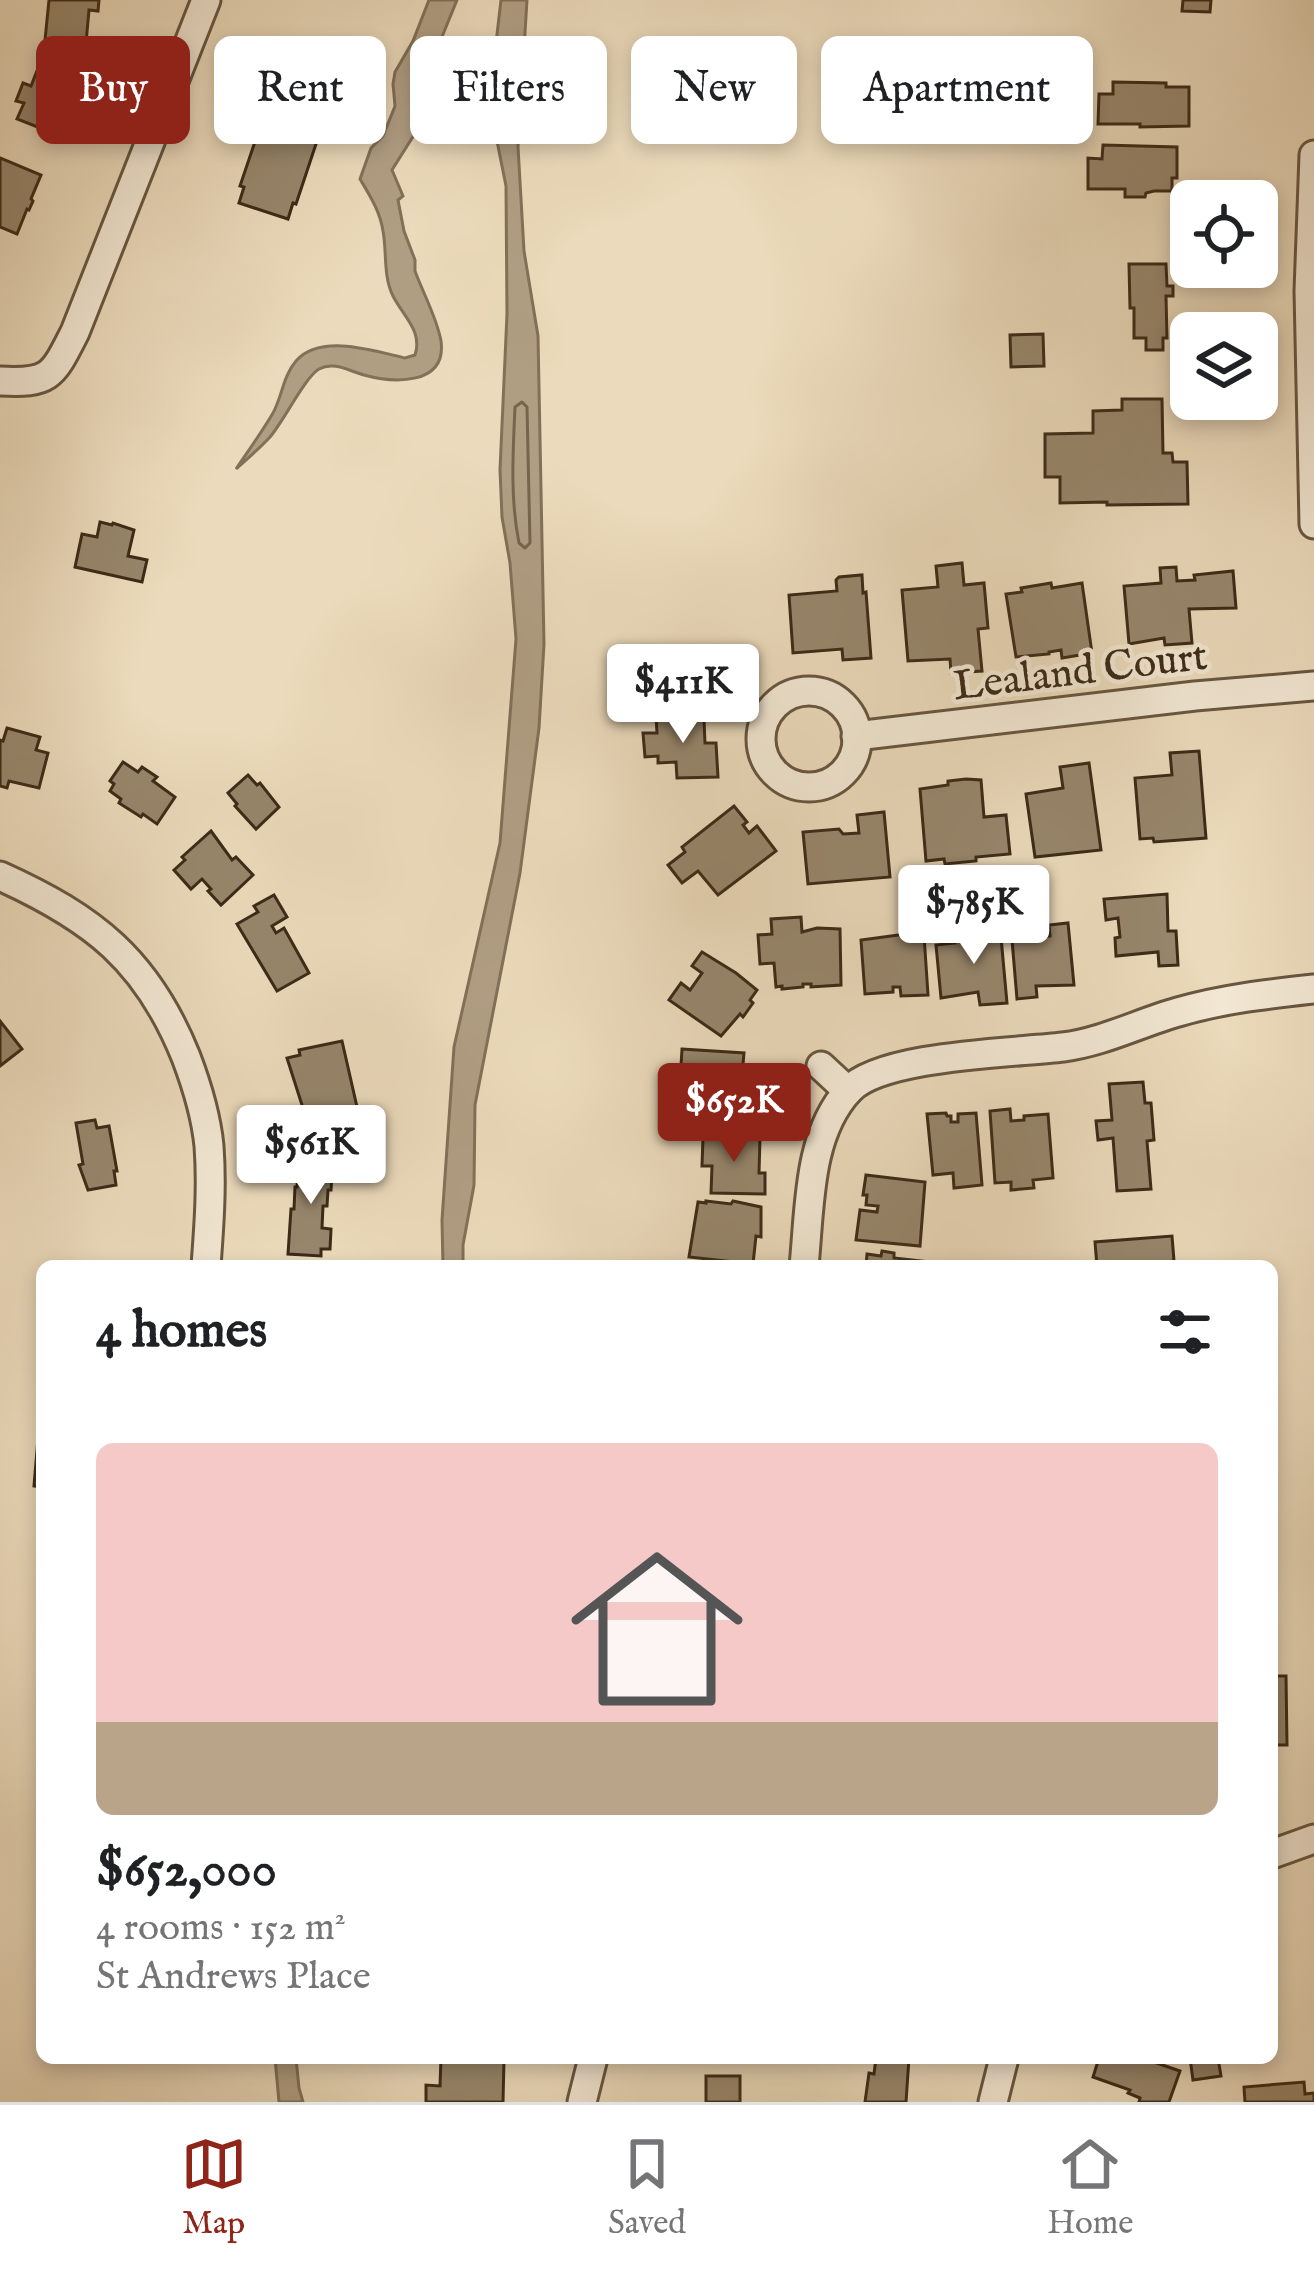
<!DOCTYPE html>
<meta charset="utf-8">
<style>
:root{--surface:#fff;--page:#f2f2f2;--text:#202124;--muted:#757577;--line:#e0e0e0;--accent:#8f2418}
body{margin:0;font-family:"IM FELL English",serif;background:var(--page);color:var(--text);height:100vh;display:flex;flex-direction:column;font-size:45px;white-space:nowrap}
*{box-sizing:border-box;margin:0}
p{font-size:39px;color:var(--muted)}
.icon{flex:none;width:66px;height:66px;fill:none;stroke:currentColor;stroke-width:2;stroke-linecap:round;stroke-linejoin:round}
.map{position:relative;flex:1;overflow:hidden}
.drawer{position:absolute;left:36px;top:1260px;width:1242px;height:804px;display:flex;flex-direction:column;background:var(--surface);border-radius:18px;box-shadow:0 6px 18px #0003}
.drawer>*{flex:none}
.banner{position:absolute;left:36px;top:36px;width:1242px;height:108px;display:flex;gap:24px}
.tools{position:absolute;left:1170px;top:180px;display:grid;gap:24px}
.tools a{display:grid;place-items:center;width:108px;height:108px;border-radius:18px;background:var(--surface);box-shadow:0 6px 18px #0003;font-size:60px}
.price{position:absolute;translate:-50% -102px;padding:0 27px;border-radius:12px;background:#fff;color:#222;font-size:39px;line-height:78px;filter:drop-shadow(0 3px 6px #0008)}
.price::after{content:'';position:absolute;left:50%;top:72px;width:36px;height:27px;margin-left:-18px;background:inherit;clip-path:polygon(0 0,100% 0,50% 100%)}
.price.current{background:var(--accent);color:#fff}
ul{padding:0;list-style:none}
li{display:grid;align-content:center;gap:24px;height:636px;padding:0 60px}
li span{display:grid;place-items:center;height:372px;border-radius:18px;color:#555}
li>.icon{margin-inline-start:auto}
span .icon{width:216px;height:216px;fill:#fffc;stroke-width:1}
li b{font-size:51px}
h2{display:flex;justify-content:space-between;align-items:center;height:144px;padding:0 60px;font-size:51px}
.pill{padding:0 42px;border-radius:18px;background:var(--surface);box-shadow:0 6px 18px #0003;font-size:42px;line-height:108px}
.pill.current{background:var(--accent);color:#fff}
.tabs{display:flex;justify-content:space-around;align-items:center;height:168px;border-top:3px solid var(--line);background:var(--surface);font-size:33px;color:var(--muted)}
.tabs a{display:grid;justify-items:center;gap:6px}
.tabs .current{color:var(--accent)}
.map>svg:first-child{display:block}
.water{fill:#b09e83;stroke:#827058;stroke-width:3}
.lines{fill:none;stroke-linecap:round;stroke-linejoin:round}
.shore{stroke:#76644d;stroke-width:3}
.building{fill:#97866c;stroke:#3c2a17;stroke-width:3}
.minor-casing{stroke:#685640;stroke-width:33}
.minor{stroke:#f2e7d3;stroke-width:27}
.labels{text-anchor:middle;stroke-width:9;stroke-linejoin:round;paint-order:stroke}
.street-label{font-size:42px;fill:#3c2a17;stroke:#f2e7d3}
</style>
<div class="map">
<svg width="1314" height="2102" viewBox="0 0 1314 2102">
<rect width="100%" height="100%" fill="#ebdabb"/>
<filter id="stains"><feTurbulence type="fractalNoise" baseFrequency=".00167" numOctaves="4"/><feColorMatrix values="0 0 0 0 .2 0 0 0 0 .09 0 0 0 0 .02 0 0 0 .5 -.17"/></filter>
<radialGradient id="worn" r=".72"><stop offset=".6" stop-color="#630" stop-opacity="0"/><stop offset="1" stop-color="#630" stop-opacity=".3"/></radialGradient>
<g class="water">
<path d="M 429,0 L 457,0 L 417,98 L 414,135 L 392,170 L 403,196 L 398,200 L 404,231 L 415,260 L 415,271 C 423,293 437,318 441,341 C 447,386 393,383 364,375 C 349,371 334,361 319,369 C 306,376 283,422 270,437 C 260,448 247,459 236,469 C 248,451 262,432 273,413 C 282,397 283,376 296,361 C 320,333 375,351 405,358 L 415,355 C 423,331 403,316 393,296 C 383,276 387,252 383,231 C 380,211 370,196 360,179 L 371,148 L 383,136 L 395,106 L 393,84 L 395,72 L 413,41 Z"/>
<path d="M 501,0 L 527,0 L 518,147 L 524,251 L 538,336 L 544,644 L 539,728 L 520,873 L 475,1105 L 474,1185 L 463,1245 L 463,1266 L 443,1266 L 442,1220 L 454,1047 L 500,843 L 516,639 L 510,563 L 502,517 L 500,470 L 507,314 L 506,186 L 491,111 L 491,86 Z"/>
<path d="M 275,2058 L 296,2058 L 299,2088 L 303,2102 L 279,2102 Z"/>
</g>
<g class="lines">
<path class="shore" d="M 522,402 L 527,407 L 530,543 L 525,548 L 519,543 C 510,498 513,453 515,407 Z"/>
</g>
<g class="building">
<path d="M 49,0 L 99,0 L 98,11 L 89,10 L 86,43 L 45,40 Z"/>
<path d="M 1183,0 L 1211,0 L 1210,12 L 1182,11 Z"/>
<path d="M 40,63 L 81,76 L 58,135 L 17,119 L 24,103 L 16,101 L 23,83 L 31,86 Z"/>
<path d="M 1113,82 L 1166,83 L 1166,87 L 1189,87 L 1189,126 L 1140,127 L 1140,124 L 1098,124 L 1099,94 L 1113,94 Z"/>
<path d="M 275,94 L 324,111 L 319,125 L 322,126 L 296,204 L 293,203 L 288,219 L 239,203 L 244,187 L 240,186 L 266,109 L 269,110 Z"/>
<path d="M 1103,145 L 1177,147 L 1177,178 L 1172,178 L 1172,191 L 1154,191 L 1146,193 L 1145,197 L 1125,197 L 1125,189 L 1088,189 L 1088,158 L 1102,159 Z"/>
<path d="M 0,158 L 41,175 L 31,199 L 33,201 L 29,210 L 27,209 L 17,234 L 0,227 Z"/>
<path d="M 1129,264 L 1166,264 L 1167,286 L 1173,286 L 1173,296 L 1166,296 L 1167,338 L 1163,338 L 1163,350 L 1146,350 L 1146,338 L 1134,338 L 1134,308 L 1130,308 Z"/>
<path d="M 1043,334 L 1044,366 L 1011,367 L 1010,335 Z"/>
<path d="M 1122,399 L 1162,399 L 1163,453 L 1172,453 L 1173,462 L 1187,462 L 1188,504 L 1107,505 L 1107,502 L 1060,503 L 1060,477 L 1045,477 L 1045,434 L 1093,433 L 1093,411 L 1122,410 Z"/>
<path d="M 100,522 L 112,525 L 113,523 L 134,530 L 128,556 L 147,560 L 142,582 L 75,567 L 82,534 L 97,537 Z"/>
<path d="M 962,563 L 964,585 L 984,583 L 988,628 L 978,629 L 982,671 L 951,673 L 950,659 L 908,661 L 902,590 L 938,587 L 936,566 Z"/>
<path d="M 1176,567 L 1177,581 L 1195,580 L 1194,575 L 1233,571 L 1236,608 L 1189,609 L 1192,643 L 1165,645 L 1164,638 L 1129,644 L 1124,586 L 1161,583 L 1160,568 Z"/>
<path d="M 862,575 L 863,593 L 866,592 L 871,658 L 843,660 L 842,649 L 793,653 L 789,595 L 837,591 L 836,580 L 839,577 Z"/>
<path d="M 1051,583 L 1052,588 L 1082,583 L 1092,653 L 1062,658 L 1061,650 L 1049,652 L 1049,654 L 1016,657 L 1006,594 L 1022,592 L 1021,588 Z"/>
<path d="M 697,715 L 704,720 L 705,743 L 716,743 L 718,777 L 677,778 L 676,762 L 658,763 L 658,756 L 645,757 L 643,733 L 657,733 L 656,716 Z"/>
<path d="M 7,728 L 40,737 L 36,750 L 48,753 L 39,788 L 9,781 L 7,788 L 0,786 L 0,740 L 3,741 Z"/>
<path d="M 1199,751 L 1206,838 L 1154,842 L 1153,838 L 1140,839 L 1135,778 L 1172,775 L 1170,753 Z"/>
<path d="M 123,762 L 138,772 L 142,767 L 157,777 L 153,781 L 175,797 L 157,824 L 143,814 L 141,817 L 119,803 L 121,799 L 110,791 L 114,784 L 110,781 Z"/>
<path d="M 1089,763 L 1101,850 L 1035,857 L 1026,794 L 1063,788 L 1060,767 Z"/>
<path d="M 248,775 L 257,785 L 260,783 L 279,807 L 256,829 L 235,806 L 237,804 L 228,793 Z"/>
<path d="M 966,779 L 981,780 L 984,817 L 1006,815 L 1010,854 L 976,857 L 976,861 L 945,864 L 944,859 L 926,861 L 920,789 L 948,785 L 948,781 Z"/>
<path d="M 734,806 L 747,822 L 743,825 L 749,833 L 757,826 L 776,851 L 718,895 L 698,871 L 682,883 L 668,865 L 685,852 L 682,847 Z"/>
<path d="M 884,812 L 890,877 L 808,884 L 803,832 L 839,829 L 843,834 L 859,833 L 857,815 Z"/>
<path d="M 211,831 L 232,860 L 236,857 L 253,875 L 221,905 L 208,891 L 211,889 L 202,879 L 191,889 L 174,870 L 185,860 L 182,857 Z"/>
<path d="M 1167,894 L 1168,931 L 1176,931 L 1178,965 L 1159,966 L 1158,952 L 1116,956 L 1115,938 L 1120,937 L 1118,918 L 1106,920 L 1104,899 Z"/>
<path d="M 274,895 L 287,917 L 272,926 L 276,933 L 284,928 L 309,973 L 277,991 L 237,924 L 258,912 L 254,906 Z"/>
<path d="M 801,917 L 802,932 L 817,928 L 840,929 L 841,985 L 811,987 L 811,984 L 803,984 L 803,987 L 782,989 L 782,986 L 776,987 L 774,963 L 760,964 L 758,935 L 772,934 L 771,919 Z"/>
<path d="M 1068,923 L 1074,985 L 1036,986 L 1037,997 L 1017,999 L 1011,928 L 1031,926 L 1032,938 L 1050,936 L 1049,925 Z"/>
<path d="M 1000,926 L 1007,1003 L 980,1005 L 978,992 L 941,998 L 936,945 L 955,943 L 954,938 L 975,936 L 976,941 L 975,928 Z"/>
<path d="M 906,934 L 906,936 L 924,935 L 928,995 L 901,996 L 900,987 L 893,987 L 893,992 L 865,994 L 861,940 Z"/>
<path d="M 702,952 L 736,973 L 757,990 L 750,1000 L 753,1003 L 743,1017 L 740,1014 L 721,1036 L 669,1000 L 681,983 L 690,990 L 702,973 L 692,966 Z"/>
<path d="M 0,1021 L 22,1049 L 0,1066 Z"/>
<path d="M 342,1041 L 357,1107 L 334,1113 L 336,1121 L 309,1127 L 287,1058 L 300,1055 L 299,1050 Z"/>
<path d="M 682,1049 L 744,1053 L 742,1075 L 732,1074 L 732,1082 L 739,1083 L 738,1101 L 669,1095 L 671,1066 L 681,1066 Z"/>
<path d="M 1143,1082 L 1145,1103 L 1151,1103 L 1154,1140 L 1147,1141 L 1151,1189 L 1117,1191 L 1113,1138 L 1098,1140 L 1096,1121 L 1112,1120 L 1109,1084 Z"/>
<path d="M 1010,1109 L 1011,1121 L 1024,1120 L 1024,1116 L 1048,1114 L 1053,1178 L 1033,1180 L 1034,1188 L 1011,1190 L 1011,1182 L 995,1183 L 990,1111 Z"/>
<path d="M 946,1113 L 947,1116 L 951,1116 L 951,1122 L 958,1122 L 958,1114 L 976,1113 L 982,1185 L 954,1188 L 953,1173 L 933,1175 L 927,1114 Z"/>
<path d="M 95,1120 L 97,1128 L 109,1126 L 117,1171 L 114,1171 L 116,1185 L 88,1190 L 79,1165 L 83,1164 L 76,1123 Z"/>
<path d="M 703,1137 L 760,1138 L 759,1173 L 765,1173 L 765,1194 L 711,1193 L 712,1166 L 702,1166 Z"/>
<path d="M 299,1156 L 333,1158 L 331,1190 L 328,1190 L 327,1206 L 323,1206 L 322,1228 L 331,1229 L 330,1249 L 321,1249 L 321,1256 L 288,1254 L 291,1209 L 294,1209 L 295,1187 L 297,1187 Z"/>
<path d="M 866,1175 L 925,1182 L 920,1246 L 856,1240 L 860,1210 L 877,1212 L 878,1206 L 866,1205 L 867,1195 L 863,1195 Z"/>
<path d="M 706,1201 L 731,1204 L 733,1201 L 761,1207 L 761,1237 L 756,1236 L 753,1264 L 689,1257 L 698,1202 L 706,1203 Z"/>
<path d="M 1172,1236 L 1174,1261 L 1165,1262 L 1165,1266 L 1097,1266 L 1095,1242 Z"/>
<path d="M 882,1251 L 894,1253 L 894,1258 L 940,1263 L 940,1266 L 866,1266 L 867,1254 L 881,1256 Z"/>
<path d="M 38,1439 L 42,1440 L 42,1487 L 34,1486 Z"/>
<path d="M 1272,1676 L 1286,1676 L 1287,1745 L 1272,1745 Z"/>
<path d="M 441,2058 L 512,2058 L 504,2059 L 503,2102 L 426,2102 L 426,2085 L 440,2086 Z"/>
<path d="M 876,2058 L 909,2058 L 906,2102 L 865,2102 L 869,2073 L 874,2074 Z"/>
<path d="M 1099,2058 L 1142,2058 L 1180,2071 L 1169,2102 L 1139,2102 L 1140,2098 L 1128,2093 L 1130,2090 L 1093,2077 Z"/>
<path d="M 1190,2058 L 1218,2058 L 1221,2076 L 1193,2080 Z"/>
<rect x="706" y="2076" width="34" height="26"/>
<path d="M 1304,2082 L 1305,2094 L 1314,2093 L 1314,2102 L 1245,2102 L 1244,2087 Z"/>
</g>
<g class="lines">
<g class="minor-casing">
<g id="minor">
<path d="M 1314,155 L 1309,291 L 1314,524"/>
<path d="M 0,381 C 51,384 53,375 75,332 L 206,0"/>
<circle cx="809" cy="739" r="48"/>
<path d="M 856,736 L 1195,696 L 1314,686"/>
<path d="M 0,876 C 93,918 147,960 186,1057 C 197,1086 206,1115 209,1146 C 212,1186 209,1226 206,1266"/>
<path d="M 821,1066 L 848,1091"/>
<path d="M 804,1266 C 810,1209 807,1135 849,1090 C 882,1055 1013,1053 1063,1047 C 1103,1042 1139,1023 1178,1012 C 1222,999 1268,994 1314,989"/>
<path d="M 1272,1854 L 1314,1839"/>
<path d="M 582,2102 L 593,2058"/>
<path d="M 993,2102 L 1004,2058"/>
</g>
</g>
<use href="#minor" class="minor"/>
</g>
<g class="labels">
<g class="street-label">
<text transform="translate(1080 669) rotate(-7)" y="15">Lealand Court</text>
</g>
</g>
<rect width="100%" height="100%" filter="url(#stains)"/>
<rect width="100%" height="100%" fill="url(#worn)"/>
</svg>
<div class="tools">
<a><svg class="icon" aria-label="locate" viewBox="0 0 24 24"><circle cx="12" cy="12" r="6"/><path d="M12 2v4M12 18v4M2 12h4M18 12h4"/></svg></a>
<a><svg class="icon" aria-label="layers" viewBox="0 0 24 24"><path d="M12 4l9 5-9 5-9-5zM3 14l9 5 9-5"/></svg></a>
</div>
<b class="price" style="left:683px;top:746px">$411K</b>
<b class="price" style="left:974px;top:967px">$785K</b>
<b class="price current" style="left:734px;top:1165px">$652K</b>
<b class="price" style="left:311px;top:1207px">$561K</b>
<div class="banner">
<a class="pill current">Buy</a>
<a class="pill">Rent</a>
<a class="pill">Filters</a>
<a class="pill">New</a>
<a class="pill">Apartment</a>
</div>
<section class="drawer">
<h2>4 homes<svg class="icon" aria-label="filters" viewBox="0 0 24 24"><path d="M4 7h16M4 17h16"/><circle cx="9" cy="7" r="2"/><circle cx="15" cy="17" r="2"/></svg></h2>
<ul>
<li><span style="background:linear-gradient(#f6c9c9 75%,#b9a48a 0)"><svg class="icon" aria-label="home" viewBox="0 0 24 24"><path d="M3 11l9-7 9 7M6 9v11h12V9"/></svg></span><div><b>$652,000</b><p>4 rooms · 152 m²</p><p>St Andrews Place</p></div></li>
</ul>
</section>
</div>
<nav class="tabs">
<a class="current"><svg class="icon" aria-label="map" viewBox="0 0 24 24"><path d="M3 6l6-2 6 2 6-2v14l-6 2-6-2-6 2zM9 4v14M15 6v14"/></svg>Map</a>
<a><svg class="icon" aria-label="saved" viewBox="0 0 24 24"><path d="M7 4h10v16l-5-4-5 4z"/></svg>Saved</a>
<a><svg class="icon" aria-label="home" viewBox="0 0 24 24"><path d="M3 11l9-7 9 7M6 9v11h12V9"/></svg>Home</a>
</nav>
